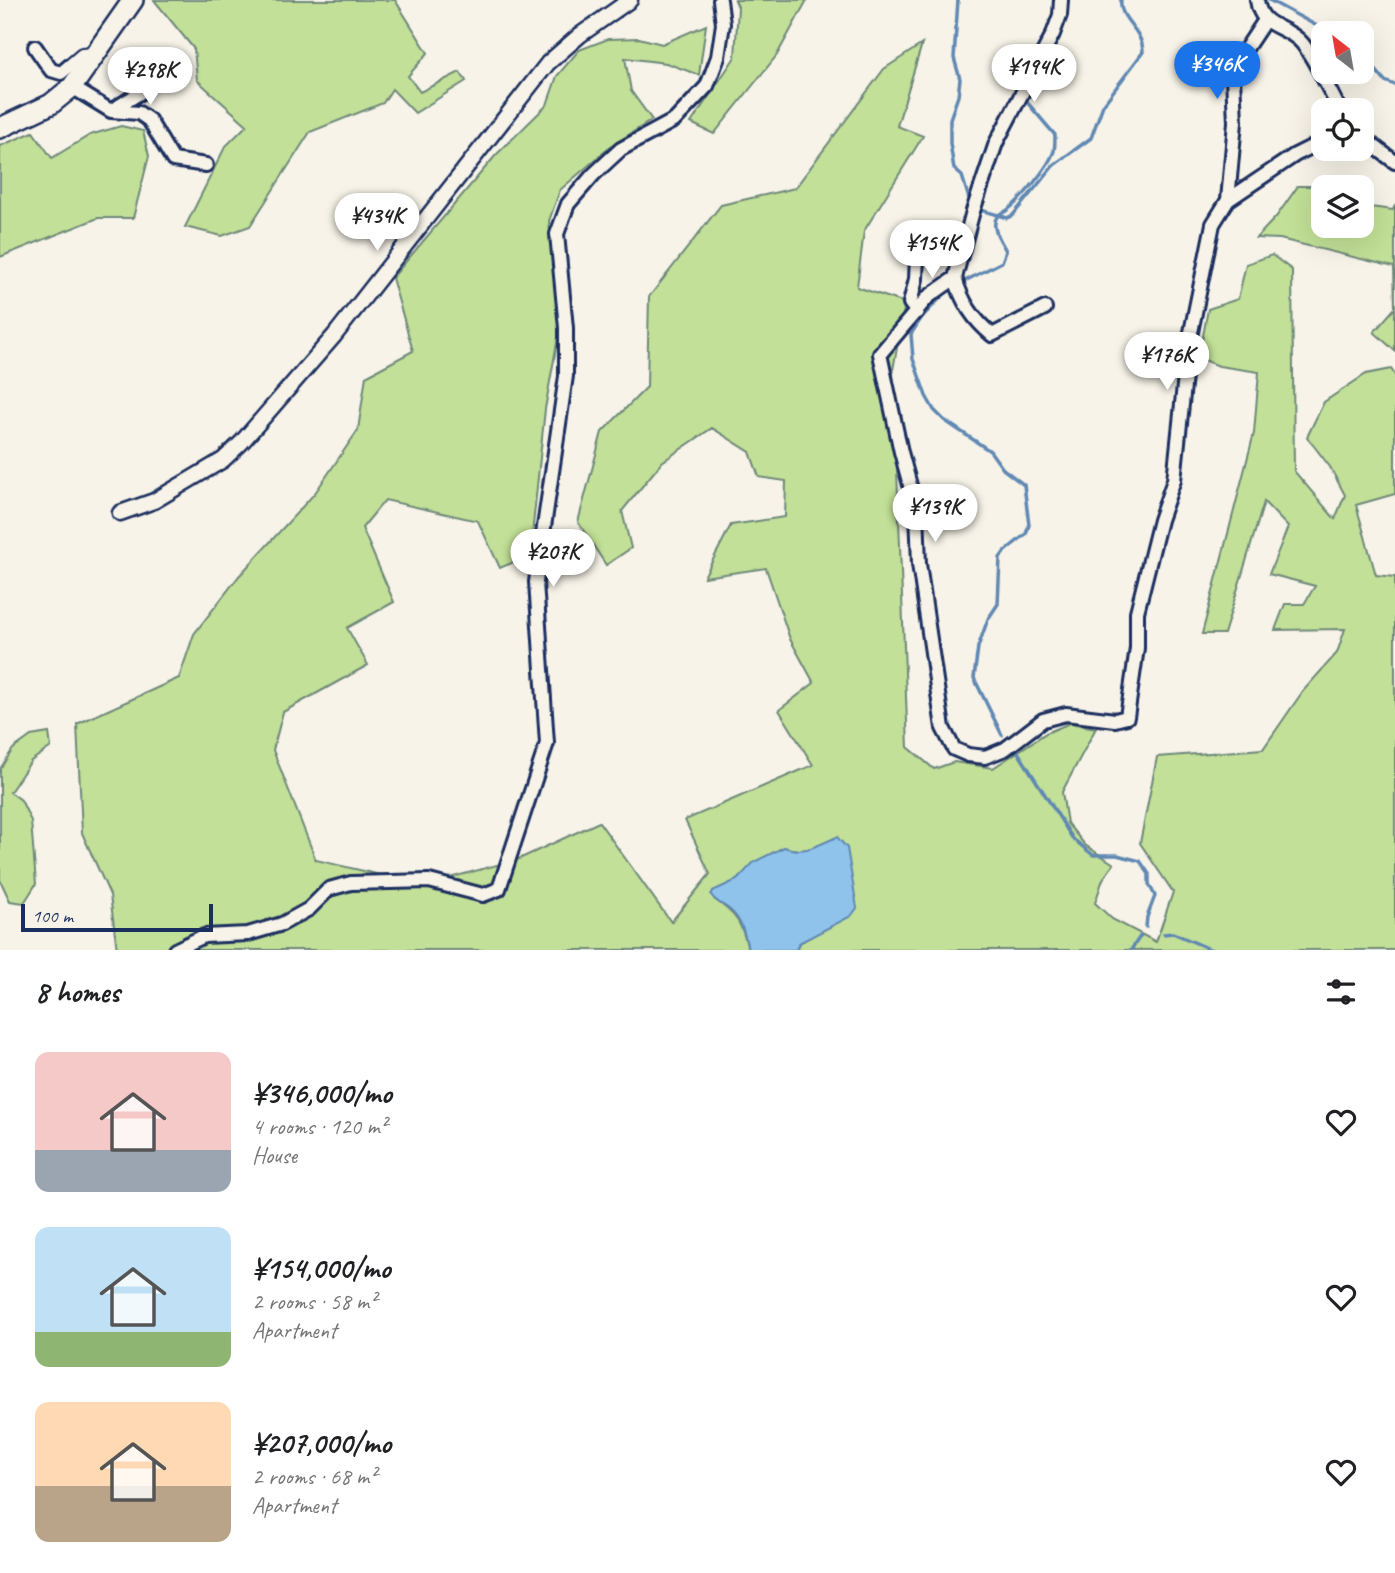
<!DOCTYPE html>
<meta charset="utf-8">
<style>
:root{--surface:#fff;--page:#f2f2f2;--text:#202124;--muted:#757577;--accent:#1a73e8}
body{margin:0;font-family:Caveat,sans-serif;background:var(--page);color:var(--text);height:100vh;display:flex;flex-direction:column;font-size:26px;white-space:nowrap}
*{box-sizing:border-box;margin:0}
p{font-size:23px;color:var(--muted)}
.icon{flex:none;width:38px;height:38px;fill:none;stroke:currentColor;stroke-width:2;stroke-linecap:round;stroke-linejoin:round}
.map{position:relative;height:950px;overflow:hidden}
.side{display:flex;flex-direction:column;background:var(--surface);flex:1}
.side>*{flex:none}
.needle{width:46px;rotate:329deg}
.fabs{position:absolute;left:1311px;top:21px;display:grid;gap:14px}
.fabs a{display:grid;place-items:center;width:63px;height:63px;border-radius:14px;background:var(--surface);box-shadow:0 7px 28px #0002;font-size:35px}
.scale{position:absolute;left:21px;bottom:18px;width:192px;box-sizing:border-box;padding-left:7px;border:4px solid #1b2f5e;border-top:0;font-size:19px;line-height:24px;white-space:nowrap;color:#1b2f5e;-webkit-text-stroke:5px #f7f3e8;paint-order:stroke}
.price{position:absolute;translate:-50% -60px;padding:0 16px;border-radius:24px;background:#fff;color:#222;font-size:23px;line-height:46px;filter:drop-shadow(0 2px 4px #0008)}
.price::after{content:'';position:absolute;left:50%;top:42px;width:21px;height:16px;margin-left:-10px;background:inherit;clip-path:polygon(0 0,100% 0,50% 100%)}
.price.on{background:var(--accent);color:#fff}
ul{padding:0;list-style:none}
li{display:flex;align-items:center;gap:21px;height:175px;padding:0 35px}
li span{display:grid;place-items:center;flex:none;width:196px;height:140px;border-radius:14px;color:#555}
li>.icon{margin-inline-start:auto}
span .icon{width:84px;height:84px;fill:#fffc;stroke-width:1}
li b{font-size:30px}
h2{display:flex;justify-content:space-between;align-items:center;height:84px;padding:0 35px;font-size:30px}
.map>svg:first-child{display:block}
.green{fill:#c2e097;stroke:#6e887a;stroke-width:2}
.water{fill:#8fc3ec;stroke:#6188b3;stroke-width:2}
.lines{fill:none;stroke-linecap:round;stroke-linejoin:round}
.stream{stroke:#6188b3;stroke-width:3.5}
.minor-casing{stroke:#1b2f5e;stroke-width:18}
.tertiary-casing{stroke:#1b2f5e;stroke-width:19}
.primary-casing{stroke:#1b2f5e;stroke-width:24}
.minor{stroke:#f7f3e8;stroke-width:12}
.tertiary{stroke:#f7f3e8;stroke-width:14}
.primary{stroke:#f7f3e8;stroke-width:19}
</style>
<div class="map">
<svg width="1395" height="950" viewBox="0 0 1395 950">
<rect width="100%" height="100%" fill="#f7f3e8"/>
<filter id="ink" filterUnits="userSpaceOnUse"><feTurbulence type="fractalNoise" baseFrequency=".0143" numOctaves="2"/><feDisplacementMap in="SourceGraphic" scale="14" xChannelSelector="R" yChannelSelector="G"/><feConvolveMatrix kernelMatrix="1 2 1 2 8 2 1 2 1" color-interpolation-filters="sRGB"/></filter>
<g filter="url(#ink)">
<g class="green">
<path d="M 154,0 L 395,0 L 428,53 L 408,76 L 420,92 L 460,72 L 466,81 L 415,113 L 392,89 L 383,103 L 310,132 L 250,226 L 222,236 L 185,227 L 225,147 L 247,125 L 197,80 L 194,49 Z"/>
<path d="M 735,0 L 807,0 L 777,55 L 714,134 L 691,123 L 735,57 L 738,7 Z"/>
<path d="M 706,25 L 699,75 L 666,63 L 625,58 L 631,91 L 652,120 L 611,146 L 560,190 L 549,221 L 559,332 L 545,409 L 530,555 L 500,568 L 478,521 L 385,500 L 362,528 L 394,602 L 347,628 L 368,665 L 283,712 L 273,750 L 316,860 L 424,885 L 519,859 L 599,822 L 671,922 L 710,874 L 685,820 L 813,765 L 779,710 L 814,683 L 790,639 L 766,568 L 704,577 L 731,525 L 785,517 L 786,481 L 759,477 L 750,452 L 712,428 L 662,462 L 622,511 L 631,548 L 606,565 L 578,522 L 602,432 L 647,387 L 649,297 L 721,205 L 795,188 L 884,69 L 922,44 L 897,126 L 923,136 L 864,231 L 857,287 L 905,303 L 893,370 L 908,747 L 934,769 L 954,762 L 993,768 L 1046,733 L 1070,723 L 1096,728 L 1062,792 L 1067,823 L 1085,845 L 1114,864 L 1103,879 L 1095,903 L 1112,919 L 1156,942 L 1173,892 L 1140,843 L 1157,757 L 1263,749 L 1303,691 L 1337,653 L 1345,629 L 1275,630 L 1285,604 L 1304,604 L 1315,586 L 1269,574 L 1288,527 L 1264,502 L 1224,634 L 1202,634 L 1254,433 L 1259,372 L 1219,366 L 1199,358 L 1208,309 L 1238,299 L 1246,264 L 1272,255 L 1292,270 L 1294,471 L 1335,519 L 1345,495 L 1330,467 L 1307,437 L 1324,402 L 1366,374 L 1391,369 L 1395,375 L 1395,494 L 1356,505 L 1376,575 L 1395,577 L 1395,950 L 796,950 L 799,943 L 805,940 L 837,837 C 819,845 804,855 784,847 L 755,862 L 737,880 L 713,891 L 714,899 C 737,915 742,923 748,950 L 117,950 L 110,895 L 82,833 L 77,724 L 179,678 L 194,634 L 239,576 L 315,493 L 358,430 L 366,376 L 413,351 L 392,278 L 496,155 L 547,105 L 557,76 L 579,50 L 608,39 L 639,38 L 662,44 Z"/>
<path d="M 121,126 L 143,131 L 149,156 L 133,218 L 98,218 L 0,257 L 0,146 L 33,132 L 52,158 L 90,135 Z"/>
<path d="M 1298,186 L 1318,186 L 1323,189 L 1323,226 L 1362,226 L 1362,206 L 1393,210 L 1395,205 L 1395,351 L 1374,332 L 1395,308 L 1394,267 L 1280,239 L 1256,238 L 1276,217 Z"/>
<path d="M 49,733 L 51,747 L 31,761 L 10,792 L 21,800 L 31,821 L 36,884 L 24,903 L 10,901 L 0,880 L 0,769 L 13,749 L 31,736 Z"/>
</g>
<path class="water" d="M 837,837 L 847,848 L 857,908 L 851,916 L 799,943 L 796,950 L 748,950 C 745,934 742,920 729,909 C 722,904 716,902 711,895 L 713,891 L 737,880 L 754,862 L 784,847 C 803,855 819,845 837,837 Z"/>
<g class="lines">
<g class="stream">
<path d="M 958,0 L 954,58 L 960,79 L 958,96 L 950,119 L 950,143 L 954,169 L 962,176 L 971,205"/>
<path d="M 1269,0 L 1330,33"/>
<path d="M 1362,54 L 1385,81 L 1395,85"/>
<path d="M 1000,214 C 1015,209 1048,168 1054,151 C 1055,146 1055,140 1055,135 L 1026,101 L 1054,45"/>
<path d="M 998,215 L 1007,218 L 1013,215 L 1054,165 L 1091,138 L 1103,105 L 1143,52 C 1143,29 1118,19 1121,0"/>
<path d="M 959,284 L 1002,262 L 1006,251 C 1001,240 989,227 998,215 L 977,209"/>
<path d="M 949,289 L 922,317 L 911,334 L 913,359 L 926,396 L 934,410 L 944,420 L 990,451 L 1003,469 L 1024,485 L 1029,525 L 1026,534 L 1005,551 L 1000,558 L 998,604 L 988,619 L 978,647 L 974,678 L 1002,735"/>
<path d="M 1016,749 L 1073,839 L 1093,855 L 1117,855 L 1140,861 L 1149,874 L 1149,884 L 1155,896 L 1147,917 L 1146,927"/>
<path d="M 1164,934 L 1173,933 L 1212,950"/>
<path d="M 1131,950 L 1141,935"/>
</g>
<g class="minor-casing">
<g id="minor">
<path d="M 1061,0 L 1060,15 L 1053,34 L 996,143 L 973,211 L 955,278 L 928,297 L 880,354 L 901,452 L 917,511 L 919,564 L 943,728 L 954,749 L 968,755 L 985,757 L 1005,749 L 1043,720 L 1066,714 L 1115,720 L 1127,717 L 1137,648 L 1137,612 L 1160,520 L 1174,480 L 1188,347 L 1213,224 L 1228,200 L 1295,155 L 1323,141"/>
<path d="M 1257,0 C 1261,30 1286,24 1302,43 C 1314,57 1330,92 1340,110"/>
<path d="M 35,47 L 51,70 L 61,73 L 82,55 L 95,54"/>
<path d="M 72,87 L 111,111 L 139,113 L 149,120 L 173,160 L 206,165"/>
<path d="M 114,109 L 143,91 L 162,69"/>
<path d="M 1362,137 L 1395,162"/>
<path d="M 1228,200 L 1235,122 L 1233,77 L 1241,56 L 1265,20"/>
<path d="M 955,278 C 962,302 973,319 992,335 L 1045,308"/>
<path d="M 917,312 L 910,303 L 916,279 L 917,257"/>
<path d="M 175,950 L 204,936 L 248,934 L 282,924 L 309,909 L 329,889 L 351,883 L 429,881 L 483,895 L 499,889 L 547,743 L 536,582 L 566,376 L 566,328 L 557,234 L 568,204 L 593,175 L 621,149 L 675,120 L 707,86 L 718,57 L 723,24 L 720,0"/>
</g>
</g>
<g class="tertiary-casing">
<path id="tertiary" d="M 120,513 L 154,501 L 223,460 L 241,443 L 334,336 L 548,63 L 580,35 L 630,0"/>
</g>
<g class="primary-casing">
<path id="primary" d="M 0,128 L 51,104 L 72,87 L 133,0"/>
</g>
<use href="#minor" class="minor"/>
<use href="#tertiary" class="tertiary"/>
<use href="#primary" class="primary"/>
</g>
</g>
</svg>
<div class="fabs">
<a><svg class="needle" viewBox="-14 -14 28 28"><path d="M0-13l5 13h-10z" fill="#e53935"/><path d="M0 13l5-13h-10z" fill="#757577"/></svg></a>
<a><svg class="icon" aria-label="locate" viewBox="0 0 24 24"><circle cx="12" cy="12" r="6"/><path d="M12 2v4M12 18v4M2 12h4M18 12h4"/></svg></a>
<a><svg class="icon" aria-label="layers" viewBox="0 0 24 24"><path d="M12 4l9 5-9 5-9-5zM3 14l9 5 9-5"/></svg></a>
</div>
<div class="scale">100 m</div>
<b class="price on" style="left:1217px;top:101px">¥346K</b>
<b class="price" style="left:1034px;top:104px">¥194K</b>
<b class="price" style="left:150px;top:107px">¥298K</b>
<b class="price" style="left:377px;top:253px">¥434K</b>
<b class="price" style="left:932px;top:280px">¥154K</b>
<b class="price" style="left:1167px;top:392px">¥176K</b>
<b class="price" style="left:935px;top:544px">¥139K</b>
<b class="price" style="left:553px;top:589px">¥207K</b>
</div>
<section class="side">
<h2>8 homes<svg class="icon" aria-label="filters" viewBox="0 0 24 24"><path d="M4 7h16M4 17h16"/><circle cx="9" cy="7" r="2"/><circle cx="15" cy="17" r="2"/></svg></h2>
<ul>
<li><span style="background:linear-gradient(#f6c9c9 70%,#9aa5b1 0)"><svg class="icon" aria-label="home" viewBox="0 0 24 24"><path d="M3 11l9-7 9 7M6 9v11h12V9"/></svg></span><div><b>¥346,000/mo</b><p>4 rooms · 120 m²</p><p>House</p></div><svg class="icon" aria-label="heart" viewBox="0 0 24 24"><path d="M12 20l-8-8c-3-5 5-10 8-4 3-6 11-1 8 4z"/></svg></li>
<li><span style="background:linear-gradient(#bfe0f5 75%,#8fb573 0)"><svg class="icon" aria-label="home" viewBox="0 0 24 24"><path d="M3 11l9-7 9 7M6 9v11h12V9"/></svg></span><div><b>¥154,000/mo</b><p>2 rooms · 58 m²</p><p>Apartment</p></div><svg class="icon" aria-label="heart" viewBox="0 0 24 24"><path d="M12 20l-8-8c-3-5 5-10 8-4 3-6 11-1 8 4z"/></svg></li>
<li><span style="background:linear-gradient(#ffd9b3 60%,#b9a48a 0)"><svg class="icon" aria-label="home" viewBox="0 0 24 24"><path d="M3 11l9-7 9 7M6 9v11h12V9"/></svg></span><div><b>¥207,000/mo</b><p>2 rooms · 68 m²</p><p>Apartment</p></div><svg class="icon" aria-label="heart" viewBox="0 0 24 24"><path d="M12 20l-8-8c-3-5 5-10 8-4 3-6 11-1 8 4z"/></svg></li>
</ul>
</section>
